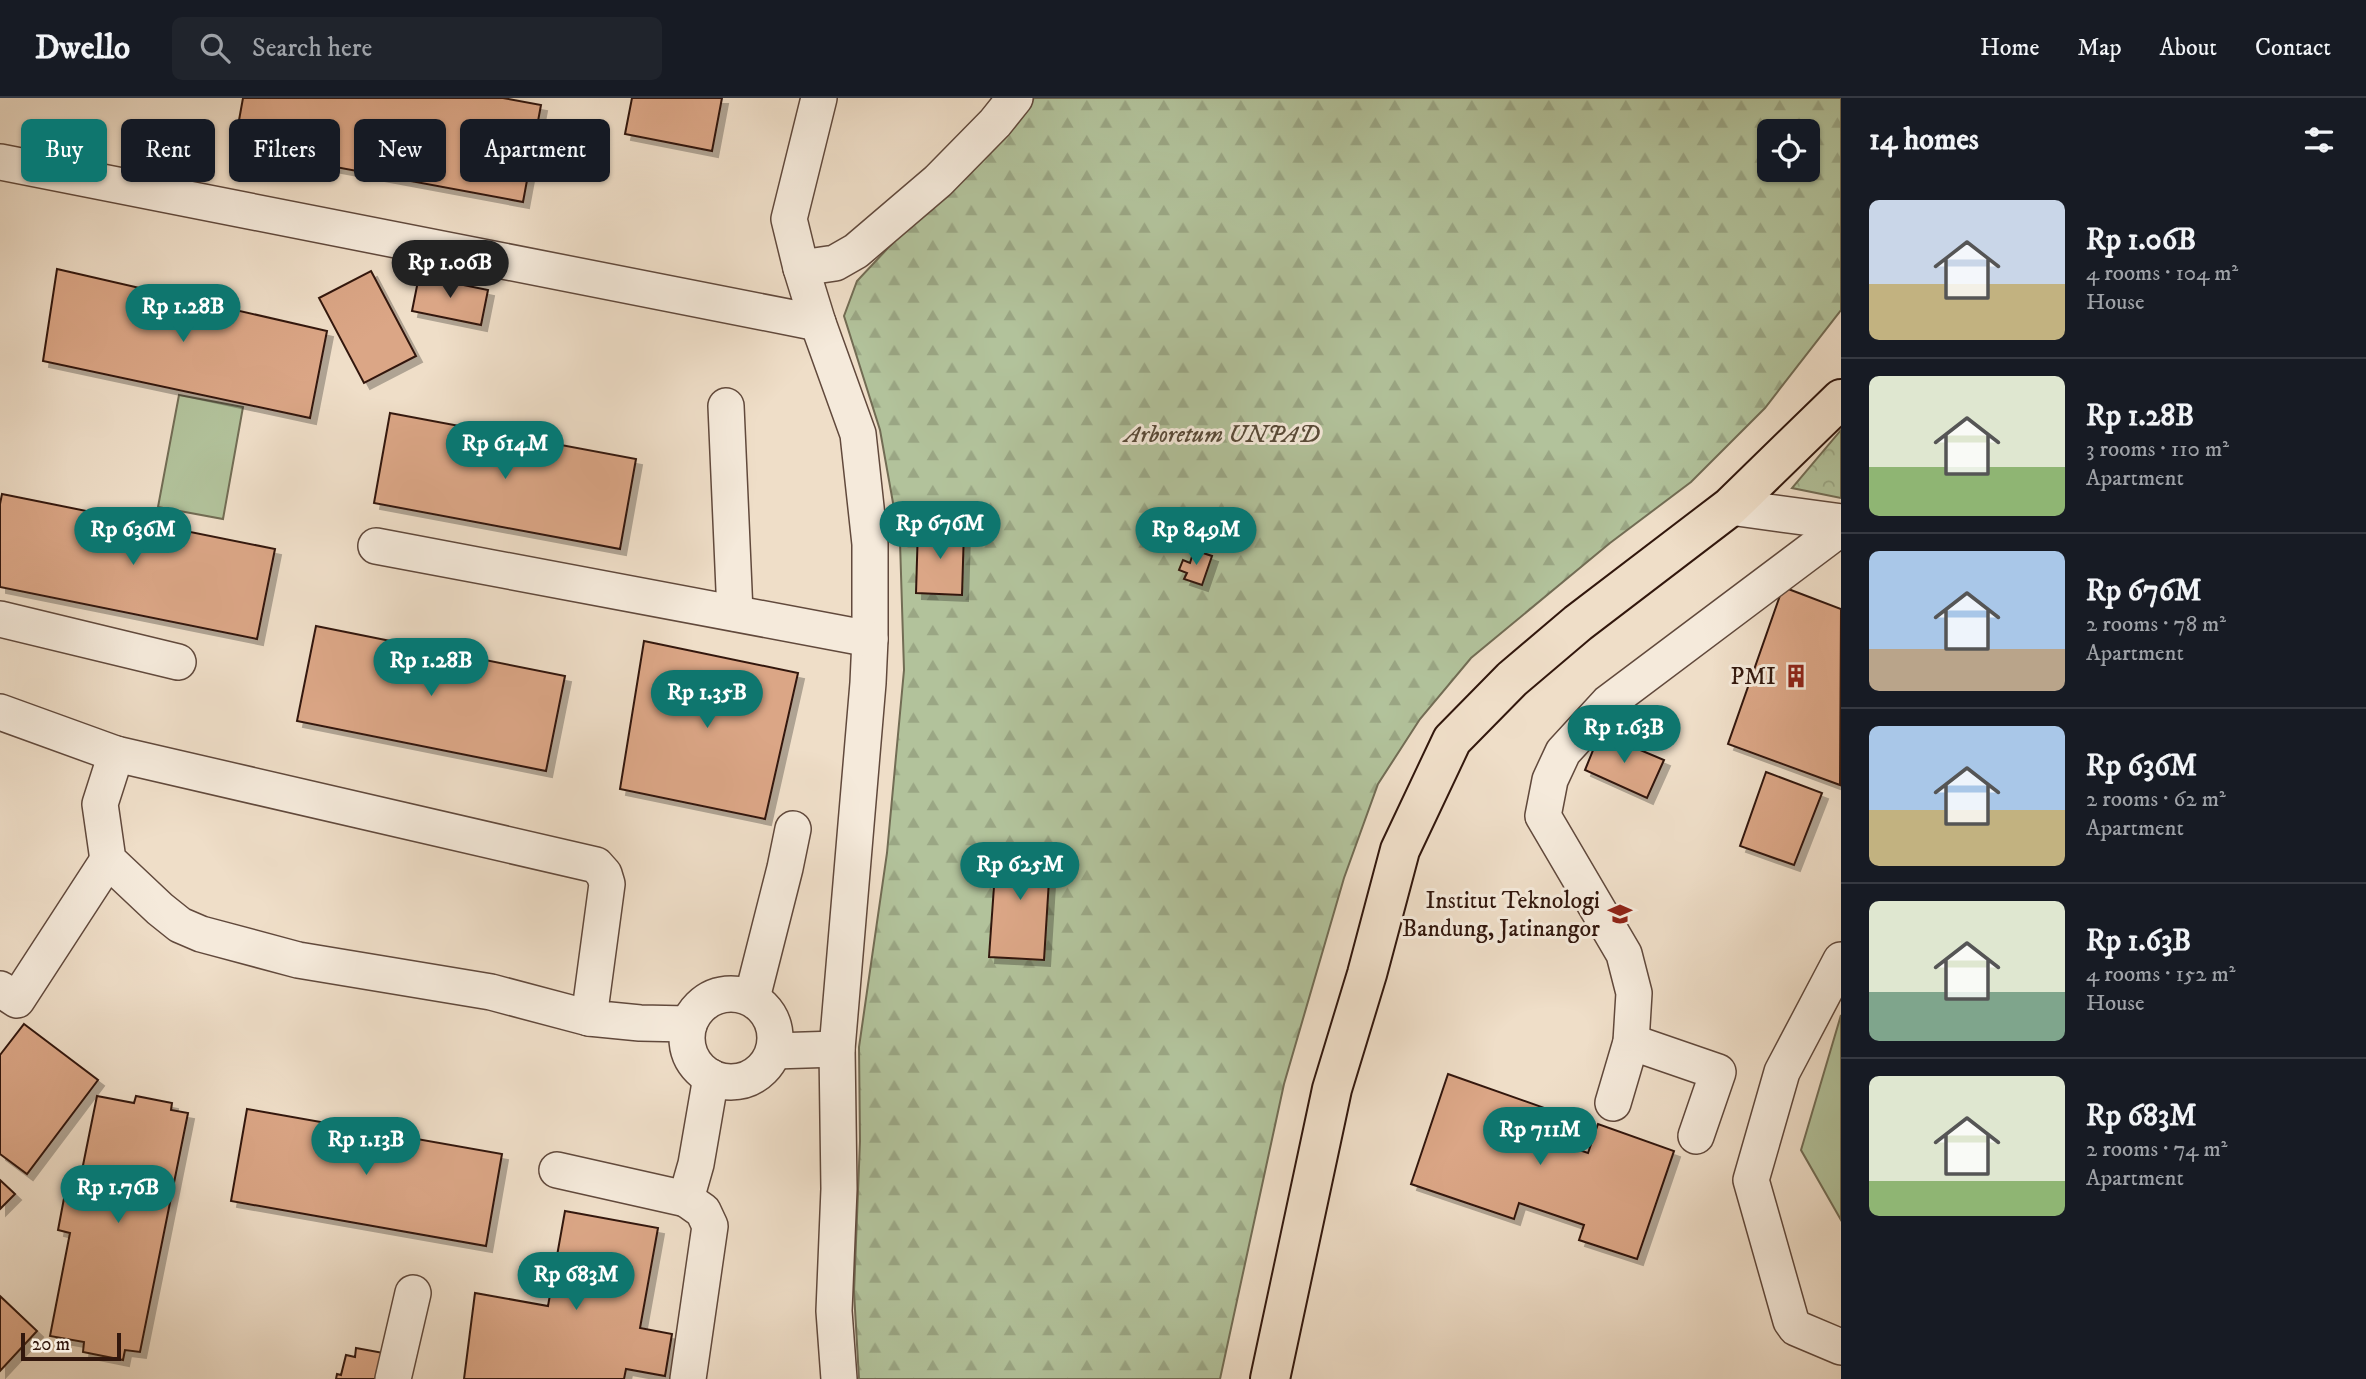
<!DOCTYPE html>
<meta charset="utf-8">
<style>
:root{--surface:#171b24;--page:#20242c;--text:#f1f3f6;--muted:#9ea1a6;--line:#363941;--accent:#0f766e}
body{margin:0;font-family:"IM FELL DW Pica",serif;background:var(--page);color:var(--text);height:100vh;display:flex;flex-direction:column;font-size:26px;white-space:nowrap}
*{box-sizing:border-box;margin:0}
p{font-size:23px;color:var(--muted)}
.icon{flex:none;width:38px;height:38px;fill:none;stroke:currentColor;stroke-width:2;stroke-linecap:round;stroke-linejoin:round}
.map{position:relative;flex:1;overflow:hidden}
.drawer{display:flex;flex-direction:column;background:var(--surface);width:525px}
.drawer>*{flex:none}
.banner{position:absolute;left:21px;top:21px;width:665px;height:63px;display:flex;gap:14px}
.controls{position:absolute;left:1757px;top:21px;display:grid;gap:14px}
.controls a{display:grid;place-items:center;width:63px;height:63px;border-radius:10px;background:var(--surface);box-shadow:0 2px 5px #0004;font-size:35px}
.scale{position:absolute;left:21px;bottom:18px;width:100px;box-sizing:border-box;padding-left:7px;border:4px solid #32170d;border-top:0;font-size:19px;line-height:24px;white-space:nowrap;color:#32170d;-webkit-text-stroke:5px #f5eadb;paint-order:stroke}
.price{position:absolute;translate:-50% -60px;padding:0 16px;border-radius:24px;background:var(--accent);color:#fff;font-size:23px;line-height:46px;filter:drop-shadow(0 2px 4px #0008)}
.price::after{content:'';position:absolute;left:50%;top:42px;width:21px;height:16px;margin-left:-10px;background:inherit;clip-path:polygon(0 0,100% 0,50% 100%)}
.price.current{background:#222;color:#fff}
ul{padding:0;list-style:none}
li{display:flex;align-items:center;gap:21px;height:175px;padding:0 28px}
li+li{border-top:2px solid var(--line)}
li span{display:grid;place-items:center;flex:none;width:196px;height:140px;border-radius:10px;color:#555}
li>.icon{margin-inline-start:auto}
span .icon{width:84px;height:84px;fill:#fffc;stroke-width:1}
li b{font-size:30px}
h2{display:flex;justify-content:space-between;align-items:center;height:84px;padding:0 28px;font-size:30px}
.pill{padding:0 24px;border-radius:10px;background:var(--surface);box-shadow:0 2px 5px #0004;font-size:24px;line-height:63px}
.pill.current{background:var(--accent);color:#fff}
header{display:flex;align-items:center;gap:42px;box-sizing:border-box;height:98px;padding:0 35px;background:var(--surface);border-bottom:2px solid var(--line)}
header strong{font-size:33px}
nav{display:flex;gap:38px;margin-inline-start:auto;font-size:24px}
.search{width:490px;height:63px;background:var(--page);display:flex;align-items:center;gap:18px;box-sizing:border-box;padding:0 24px;border-radius:10px;color:var(--muted);font-size:26px}
main{display:flex;flex:1;min-height:0}
.map>svg:first-child{display:block}
.forest{fill:url(#forest-firs);stroke:#726c54;stroke-width:2;fill-rule:evenodd}
.park{fill:url(#park-crowns);stroke:#726c54;stroke-width:2}
.pitch{fill:#b2c29b;stroke:#726c54;stroke-width:2}
.building{fill:#dba686;stroke:#32170d;stroke-width:2;filter:url(#shadow)}
.lines{fill:none;stroke-linecap:round;stroke-linejoin:round}
.minor-casing{stroke:#61493c;stroke-width:38}
.major-casing{stroke:#32170d;stroke-width:42}
.minor{stroke:#f5eadb;stroke-width:35}
.major{stroke:#efdec8;stroke-width:38}
.labels{text-anchor:middle;stroke-width:6;stroke-linejoin:round;paint-order:stroke}
.park-label{font-size:24px;font-style:italic;fill:#584a38;stroke:#f5eadb}
.poi-label{font-size:24px;fill:#32170d;stroke:#f5eadb;text-anchor:end}
</style>
<header>
<strong>Dwello</strong>
<div class="search"><svg class="icon" aria-label="search" viewBox="0 0 24 24"><circle cx="10" cy="10" r="6"/><path d="M15 15l6 6"/></svg>Search here</div>
<nav><a>Home</a><a>Map</a><a>About</a><a>Contact</a></nav>
</header>
<main>
<div class="map">
<svg width="1841" height="1281" viewBox="0 0 1841 1281">
<defs>
<pattern id="forest-firs" width="22" height="20" patternUnits="userSpaceOnUse" patternTransform="scale(1.75)"><rect width="22" height="20" fill="#b2c29b"/><path d="M5 1l3.5 6h-7zM16 11l3.5 6h-7z" fill="#9aa684"/></pattern>
<pattern id="park-crowns" width="20" height="18" patternUnits="userSpaceOnUse" patternTransform="scale(1.75)"><rect width="20" height="18" fill="#b2c29b"/><path d="M2 6a3 3 0 1 1 6 0M12 15a3 3 0 1 1 6 0" fill="none" stroke="#9aa684"/></pattern>
<filter id="shadow"><feDropShadow dx="6" dy="6" stdDeviation="0" flood-color="#0004"/></filter>
</defs>
<rect width="100%" height="100%" fill="#efdec8"/>
<filter id="stains"><feTurbulence type="fractalNoise" baseFrequency=".00286" numOctaves="4"/><feColorMatrix values="0 0 0 0 .2 0 0 0 0 .09 0 0 0 0 .02 0 0 0 .5 -.17"/></filter>
<radialGradient id="worn" r=".72"><stop offset=".6" stop-color="#630" stop-opacity="0"/><stop offset="1" stop-color="#630" stop-opacity=".3"/></radialGradient>
<path class="forest" d="M 1034,0 L 1841,0 L 1841,212 L 1765,310 L 1691,384 L 1610,445 L 1471,560 L 1420,621 L 1378,686 L 1344,780 L 1284,986 L 1220,1281 L 859,1281 L 854,1194 L 860,1043 L 859,949 L 887,755 L 904,572 L 900,444 L 880,332 L 844,218 L 857,183 L 904,133 L 1005,36 ZM 1769,33 L 1808,33 L 1808,72 L 1769,72 Z"/>
<path class="park" d="M 1841,332 L 1841,400 L 1792,390 Z"/>
<g class="pitch">
<path d="M 179,297 L 243,309 L 223,421 L 158,409 Z"/>
<path d="M 1841,917 L 1841,1122 L 1801,1052 Z"/>
</g>
<g class="building">
<path d="M 243,0 L 503,0 L 541,7 L 523,104 L 234,50 Z"/>
<path d="M 632,0 L 722,0 L 712,53 L 625,36 Z"/>
<path d="M 57,171 L 327,233 L 310,320 L 43,263 Z"/>
<path d="M 371,173 L 416,258 L 364,285 L 319,200 Z"/>
<path d="M 419,178 L 488,192 L 481,227 L 412,213 Z"/>
<path d="M 390,315 L 636,361 L 620,451 L 374,405 Z"/>
<path d="M 2,396 L 275,451 L 257,541 L 0,489 L 0,406 Z"/>
<path d="M 918,429 L 964,432 L 962,497 L 916,495 Z"/>
<path d="M 1194,452 L 1212,458 L 1202,487 L 1184,481 L 1187,475 L 1179,472 L 1183,462 L 1190,465 Z"/>
<path d="M 1783,489 L 1841,511 L 1840,687 L 1728,646 Z"/>
<path d="M 316,528 L 565,578 L 546,673 L 297,623 Z"/>
<path d="M 644,543 L 798,575 L 765,721 L 620,691 Z"/>
<path d="M 1600,635 L 1664,662 L 1647,700 L 1585,672 Z"/>
<path d="M 1766,674 L 1822,695 L 1794,767 L 1740,748 Z"/>
<path d="M 997,746 L 1051,750 L 1044,862 L 989,859 Z"/>
<path d="M 24,926 L 98,982 L 27,1076 L 0,1056 L 0,957 Z"/>
<path d="M 1448,976 L 1553,1013 L 1544,1040 L 1588,1055 L 1598,1026 L 1674,1053 L 1637,1161 L 1579,1142 L 1584,1127 L 1519,1105 L 1514,1121 L 1411,1086 Z"/>
<path d="M 97,998 L 134,1005 L 136,998 L 172,1005 L 171,1012 L 188,1015 L 140,1254 L 125,1252 L 123,1262 L 83,1254 L 84,1244 L 50,1238 L 70,1135 L 58,1132 L 65,1095 L 77,1097 Z"/>
<path d="M 247,1011 L 502,1056 L 486,1148 L 231,1103 Z"/>
<path d="M 0,1082 L 15,1096 L 0,1111 Z"/>
<path d="M 565,1113 L 658,1130 L 640,1230 L 672,1236 L 665,1278 L 626,1271 L 624,1281 L 464,1281 L 475,1195 L 548,1208 Z"/>
<path d="M 0,1198 L 37,1233 L 0,1273 Z"/>
<path d="M 356,1250 L 389,1256 L 384,1281 L 336,1281 L 337,1276 L 341,1277 L 346,1257 L 355,1259 Z"/>
</g>
<g class="lines">
<g class="minor-casing">
<g id="minor">
<path d="M 0,64 L 818,225 L 801,170 L 789,121 L 819,0"/>
<path d="M 801,170 L 835,165 L 856,153 L 938,83 L 995,25 L 1015,0"/>
<path d="M 818,225 L 858,336 L 870,446 L 870,541 L 868,585 L 837,951 L 839,1091 L 834,1213 L 839,1281"/>
<path d="M 726,308 L 735,515"/>
<path d="M 1730,409 L 1841,424"/>
<path d="M 376,448 L 870,541"/>
<path d="M 0,521 L 178,564"/>
<path d="M 0,614 L 116,656 L 596,767 L 604,776 L 607,786 L 589,920 L 640,925 L 689,926"/>
<path d="M 116,656 L 100,706 L 108,762 L 160,811 L 180,827 L 201,836 L 298,862 L 491,894 L 589,920"/>
<path d="M 1841,862 L 1782,974 L 1751,1082 L 1791,1223 L 1796,1230 L 1841,1249"/>
<path d="M 0,891 L 17,902 L 108,762"/>
<circle cx="731" cy="940" r="44"/>
<path d="M 752,900 L 785,770 L 793,731"/>
<path d="M 1631,944 L 1718,974 L 1696,1038"/>
<path d="M 774,953 L 837,951"/>
<path d="M 1613,1005 L 1631,944 L 1634,895 L 1624,856 L 1543,718 L 1550,682 L 1563,654 L 1608,605 L 1841,430"/>
<path d="M 557,1072 L 686,1101"/>
<path d="M 393,1281 L 413,1195"/>
<path d="M 688,1281 L 710,1128 L 703,1113 L 686,1101 L 696,1066 L 711,979"/>
</g>
</g>
<g class="major-casing">
<path id="major" d="M 1270,1281 L 1332,991 L 1367,876 L 1400,752 L 1452,642 L 1512,581 L 1578,525 L 1730,409 L 1841,301"/>
</g>
<use href="#minor" class="minor"/>
<use href="#major" class="major"/>
</g>
<defs>
<g id="building-bare" transform="scale(1.89)"><path d="M-4-6H4V6H1V3H-1V6H-4ZM-2.5-4.3h1.7v1.8h-1.7ZM.8-4.3h1.7v1.8H.8ZM-2.5-1h1.7V.8h-1.7ZM.8-1h1.7V.8H.8Z" fill="#8f2418" stroke="#f5eadb" stroke-width="2.5" paint-order="stroke"/></g>
<g id="university-bare" transform="scale(1.89)"><path d="M0-5L7-2L0 1L-7-2ZM-4 1L0 2.5L4 1V4Q0 6-4 4Z" fill="#8f2418" stroke="#f5eadb" stroke-width="2.5" paint-order="stroke"/></g>
</defs>
<g fill-rule="evenodd">
<use href="#building-bare" x="1796" y="578"/>
<use href="#university-bare" x="1620" y="816"/>
</g>
<g class="labels">
<g class="park-label">
<text x="1222" y="344">Arboretum UNPAD</text>
</g>
<g class="poi-label">
<text x="1776" y="586">PMI</text>
<text x="1600" y="810">Institut Teknologi<tspan x="1600" dy="28">Bandung, Jatinangor</tspan></text>
</g>
</g>
<rect width="100%" height="100%" filter="url(#stains)"/>
<rect width="100%" height="100%" fill="url(#worn)"/>
</svg>
<div class="controls">
<a><svg class="icon" aria-label="locate" viewBox="0 0 24 24"><circle cx="12" cy="12" r="6"/><path d="M12 2v4M12 18v4M2 12h4M18 12h4"/></svg></a>
</div>
<div class="scale">20 m</div>
<b class="price current" style="left:450px;top:202px">Rp 1.06B</b>
<b class="price" style="left:183px;top:246px">Rp 1.28B</b>
<b class="price" style="left:505px;top:383px">Rp 614M</b>
<b class="price" style="left:940px;top:463px">Rp 676M</b>
<b class="price" style="left:133px;top:469px">Rp 636M</b>
<b class="price" style="left:1196px;top:469px">Rp 849M</b>
<b class="price" style="left:431px;top:600px">Rp 1.28B</b>
<b class="price" style="left:707px;top:632px">Rp 1.35B</b>
<b class="price" style="left:1624px;top:667px">Rp 1.63B</b>
<b class="price" style="left:1020px;top:804px">Rp 625M</b>
<b class="price" style="left:1540px;top:1069px">Rp 711M</b>
<b class="price" style="left:366px;top:1079px">Rp 1.13B</b>
<b class="price" style="left:118px;top:1127px">Rp 1.76B</b>
<b class="price" style="left:576px;top:1214px">Rp 683M</b>
<div class="banner">
<a class="pill current">Buy</a>
<a class="pill">Rent</a>
<a class="pill">Filters</a>
<a class="pill">New</a>
<a class="pill">Apartment</a>
</div>
</div>
<section class="drawer">
<h2>14 homes<svg class="icon" aria-label="filters" viewBox="0 0 24 24"><path d="M4 7h16M4 17h16"/><circle cx="9" cy="7" r="2"/><circle cx="15" cy="17" r="2"/></svg></h2>
<ul>
<li><span style="background:linear-gradient(#c9d6e8 60%,#c2b280 0)"><svg class="icon" aria-label="home" viewBox="0 0 24 24"><path d="M3 11l9-7 9 7M6 9v11h12V9"/></svg></span><div><b>Rp 1.06B</b><p>4 rooms · 104 m²</p><p>House</p></div></li>
<li><span style="background:linear-gradient(#dfe7d0 65%,#8fb573 0)"><svg class="icon" aria-label="home" viewBox="0 0 24 24"><path d="M3 11l9-7 9 7M6 9v11h12V9"/></svg></span><div><b>Rp 1.28B</b><p>3 rooms · 110 m²</p><p>Apartment</p></div></li>
<li><span style="background:linear-gradient(#a9c7e8 70%,#b9a48a 0)"><svg class="icon" aria-label="home" viewBox="0 0 24 24"><path d="M3 11l9-7 9 7M6 9v11h12V9"/></svg></span><div><b>Rp 676M</b><p>2 rooms · 78 m²</p><p>Apartment</p></div></li>
<li><span style="background:linear-gradient(#a9c7e8 60%,#c2b280 0)"><svg class="icon" aria-label="home" viewBox="0 0 24 24"><path d="M3 11l9-7 9 7M6 9v11h12V9"/></svg></span><div><b>Rp 636M</b><p>2 rooms · 62 m²</p><p>Apartment</p></div></li>
<li><span style="background:linear-gradient(#dfe7d0 65%,#7fa58c 0)"><svg class="icon" aria-label="home" viewBox="0 0 24 24"><path d="M3 11l9-7 9 7M6 9v11h12V9"/></svg></span><div><b>Rp 1.63B</b><p>4 rooms · 152 m²</p><p>House</p></div></li>
<li><span style="background:linear-gradient(#dfe7d0 75%,#8fb573 0)"><svg class="icon" aria-label="home" viewBox="0 0 24 24"><path d="M3 11l9-7 9 7M6 9v11h12V9"/></svg></span><div><b>Rp 683M</b><p>2 rooms · 74 m²</p><p>Apartment</p></div></li>
</ul>
</section>
</main>
